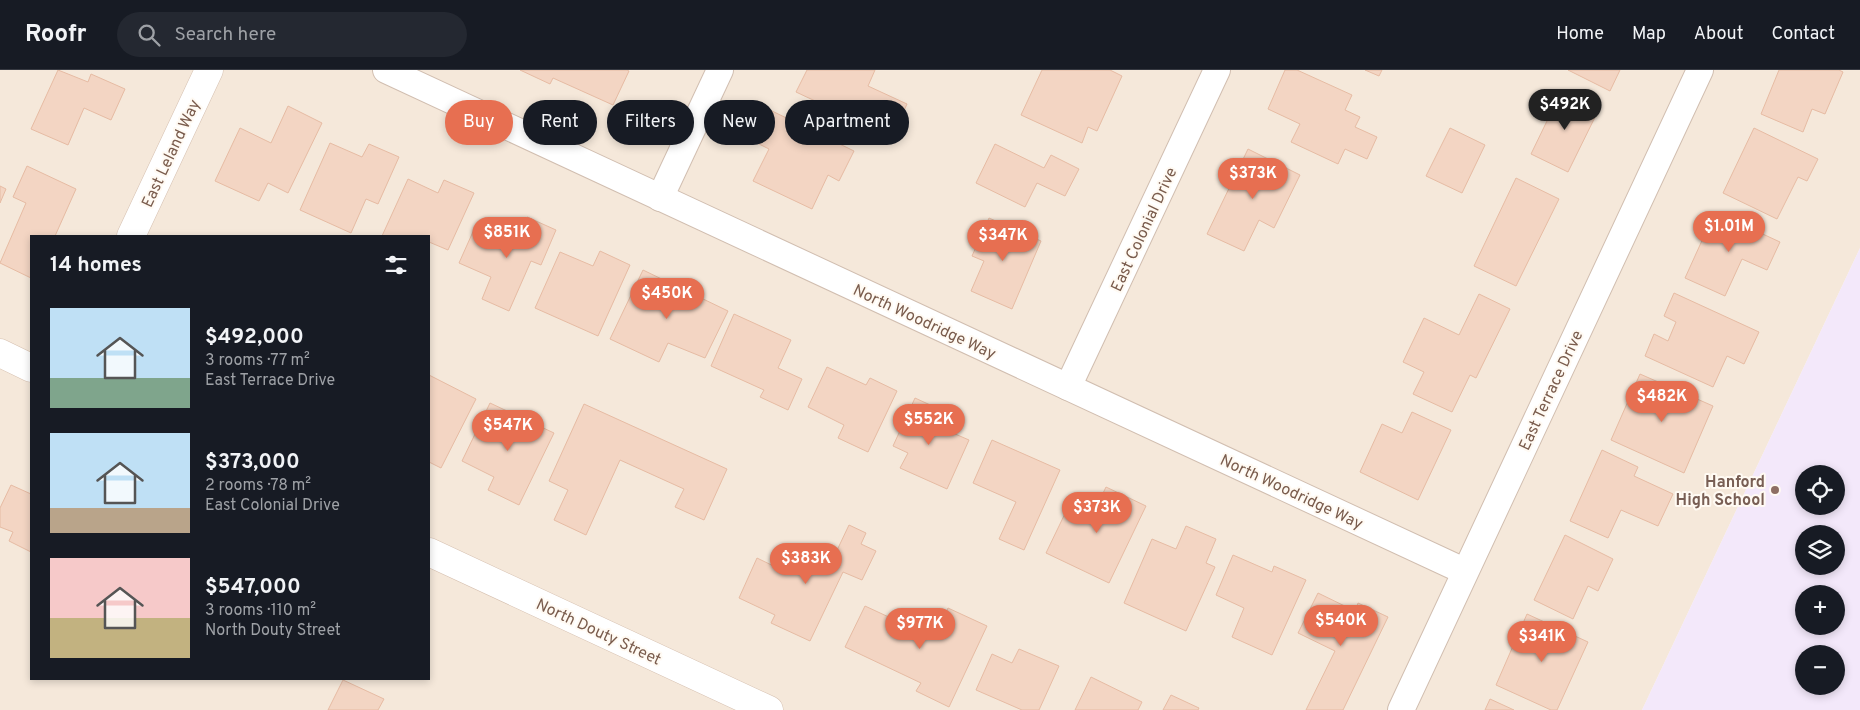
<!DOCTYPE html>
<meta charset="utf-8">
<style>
:root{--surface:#171b24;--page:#242831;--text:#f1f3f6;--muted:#9ea1a6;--line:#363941;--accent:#e76f51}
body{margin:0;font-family:Overpass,sans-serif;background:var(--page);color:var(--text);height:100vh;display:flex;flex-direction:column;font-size:19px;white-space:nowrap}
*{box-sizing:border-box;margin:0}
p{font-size:16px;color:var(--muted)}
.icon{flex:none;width:28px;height:28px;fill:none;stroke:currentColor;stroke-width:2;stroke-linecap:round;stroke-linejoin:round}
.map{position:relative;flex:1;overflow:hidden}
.panel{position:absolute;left:30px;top:165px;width:400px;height:445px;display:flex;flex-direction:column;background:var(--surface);border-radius:0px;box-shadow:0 2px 8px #0003}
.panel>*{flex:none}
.top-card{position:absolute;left:445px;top:30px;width:475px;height:45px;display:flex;gap:10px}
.fabs{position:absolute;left:1795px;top:395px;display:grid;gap:10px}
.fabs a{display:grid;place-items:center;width:50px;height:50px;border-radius:50%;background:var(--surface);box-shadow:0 2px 8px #0003;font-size:25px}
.price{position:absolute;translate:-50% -42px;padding:0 11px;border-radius:18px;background:var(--accent);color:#fff;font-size:16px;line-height:32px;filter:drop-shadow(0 1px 2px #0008)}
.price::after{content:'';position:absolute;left:50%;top:30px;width:15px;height:11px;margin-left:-8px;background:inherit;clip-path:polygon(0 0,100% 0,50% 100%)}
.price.active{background:#222;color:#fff}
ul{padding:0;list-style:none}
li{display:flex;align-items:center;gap:15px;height:125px;padding:0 20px}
li span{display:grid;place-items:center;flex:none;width:140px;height:100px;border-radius:0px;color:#555}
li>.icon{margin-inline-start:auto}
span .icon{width:60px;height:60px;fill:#fffc;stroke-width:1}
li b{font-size:21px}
h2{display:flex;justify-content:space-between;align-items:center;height:60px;padding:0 20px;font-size:21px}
.tag{padding:0 18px;border-radius:22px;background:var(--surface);box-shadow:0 2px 8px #0003;font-size:18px;line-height:45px}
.tag.active{background:var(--accent);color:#fff}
header{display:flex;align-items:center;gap:30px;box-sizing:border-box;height:70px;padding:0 25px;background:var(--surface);border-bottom:1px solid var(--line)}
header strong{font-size:24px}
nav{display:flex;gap:28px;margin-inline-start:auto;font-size:18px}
.search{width:350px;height:45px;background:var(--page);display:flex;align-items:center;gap:12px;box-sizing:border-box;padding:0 18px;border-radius:28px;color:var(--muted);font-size:19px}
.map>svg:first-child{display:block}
.residential{fill:#f5e8da;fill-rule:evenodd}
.education{fill:#f3e8fa;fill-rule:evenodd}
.building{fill:#f3d5c3;stroke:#e6bba3}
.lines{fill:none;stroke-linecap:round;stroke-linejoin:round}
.street-casing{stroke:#d1beb0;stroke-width:28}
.secondary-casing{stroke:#d6c0b0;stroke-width:29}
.street{stroke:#fff;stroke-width:26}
.secondary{stroke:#fff;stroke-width:28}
.education-dot{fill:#8d6e63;stroke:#fffaf3;stroke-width:2}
.labels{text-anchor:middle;stroke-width:4;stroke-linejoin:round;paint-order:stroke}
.street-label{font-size:16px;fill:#7a5c4d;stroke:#fffaf3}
.education-label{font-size:16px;font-weight:bold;fill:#785e54;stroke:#fffaf3;text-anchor:end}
</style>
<header>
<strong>Roofr</strong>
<div class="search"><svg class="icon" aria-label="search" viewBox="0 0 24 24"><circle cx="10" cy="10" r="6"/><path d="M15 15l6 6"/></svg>Search here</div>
<nav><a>Home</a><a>Map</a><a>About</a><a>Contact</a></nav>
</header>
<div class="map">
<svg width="1860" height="640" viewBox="0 0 1860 640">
<rect width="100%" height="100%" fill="#fdf6ec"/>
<path class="residential" d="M 0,0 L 1860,0 L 1860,178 L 1642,640 L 0,640 ZM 31,166 L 429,166 L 429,609 L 31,609 Z"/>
<path class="education" d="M 1860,178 L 1860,640 L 1642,640 ZM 1804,404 L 1836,404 L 1836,436 L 1804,436 ZM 1804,464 L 1836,464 L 1836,496 L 1804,496 ZM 1804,524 L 1836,524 L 1836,556 L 1804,556 ZM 1804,584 L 1836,584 L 1836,616 L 1804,616 Z"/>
<g class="building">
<path d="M 58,0 L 88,12 L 91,4 L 125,19 L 111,50 L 84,38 L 68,75 L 31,59 Z"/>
<path d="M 520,0 L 627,0 L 629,1 L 613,35 L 553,8 L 550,14 Z"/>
<path d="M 807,0 L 875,0 L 868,16 L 907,34 L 892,67 L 796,22 Z"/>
<path d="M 1042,0 L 1110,0 L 1122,6 L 1097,61 L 1088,57 L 1082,73 L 1021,45 Z"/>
<path d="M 1285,0 L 1297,0 L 1352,25 L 1345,40 L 1360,47 L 1355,57 L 1377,67 L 1367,89 L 1345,79 L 1338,94 L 1291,72 L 1300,54 L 1268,39 Z"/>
<path d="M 1365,0 L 1382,0 L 1379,6 Z"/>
<path d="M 1568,0 L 1620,0 L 1610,21 Z"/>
<path d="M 1779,0 L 1839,0 L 1843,2 L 1825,44 L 1812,39 L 1803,62 L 1761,44 Z"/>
<path d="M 1562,20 L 1599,39 L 1568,102 L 1531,84 Z"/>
<path d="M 288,36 L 322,53 L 288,123 L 268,113 L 259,131 L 215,111 L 240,58 L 271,73 Z"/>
<path d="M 770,40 L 854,81 L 839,111 L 828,105 L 812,139 L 753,111 L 769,79 L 755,72 Z"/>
<path d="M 1450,58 L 1485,75 L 1462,123 L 1426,106 Z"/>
<path d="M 1754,58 L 1818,89 L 1807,111 L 1798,107 L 1777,149 L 1723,123 Z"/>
<path d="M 330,73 L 362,87 L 369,74 L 399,87 L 378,134 L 366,129 L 351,163 L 300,140 Z"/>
<path d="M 995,74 L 1044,98 L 1051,85 L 1079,99 L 1065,126 L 1037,113 L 1025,137 L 976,113 Z"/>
<path d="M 1248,79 L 1300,105 L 1274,158 L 1259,150 L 1244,181 L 1207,164 Z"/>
<path d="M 27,96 L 76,119 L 55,166 L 31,166 L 31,208 L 0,193 L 26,133 L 13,127 Z"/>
<path d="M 1516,108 L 1559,129 L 1516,216 L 1474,196 Z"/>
<path d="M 408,109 L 438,123 L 444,110 L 474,123 L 448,180 L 429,172 L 429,166 L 382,166 Z"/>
<path d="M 0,116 L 6,119 L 0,133 Z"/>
<path d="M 1715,142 L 1780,172 L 1767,200 L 1742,189 L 1725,226 L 1685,208 Z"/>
<path d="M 527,147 L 556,160 L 541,195 L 531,191 L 509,241 L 482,229 L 491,207 L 459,193 L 476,155 L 516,173 Z"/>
<path d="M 989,148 L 1041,171 L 1012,239 L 971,221 L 984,191 L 972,186 Z"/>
<path d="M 600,181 L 630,195 L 598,266 L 535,238 L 560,182 L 593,196 Z"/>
<path d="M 643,200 L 728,241 L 705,288 L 668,273 L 659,292 L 610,269 Z"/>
<path d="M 1674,223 L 1759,262 L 1744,294 L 1727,286 L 1713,317 L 1645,286 L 1654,264 L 1668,271 L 1676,252 L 1664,246 Z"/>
<path d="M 1479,224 L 1510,239 L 1476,308 L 1470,305 L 1452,342 L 1413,324 L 1424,302 L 1403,292 L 1424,248 L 1459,265 Z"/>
<path d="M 734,244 L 791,270 L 778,298 L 802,309 L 788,340 L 760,327 L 764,320 L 711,296 Z"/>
<path d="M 827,297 L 866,315 L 870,308 L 897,321 L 868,382 L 838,368 L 844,355 L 808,337 Z"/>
<path d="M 1640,304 L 1713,336 L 1684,403 L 1611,370 Z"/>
<path d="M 429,305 L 476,329 L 441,398 L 429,392 Z"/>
<path d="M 915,328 L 939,339 L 932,354 L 969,370 L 947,419 L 900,398 L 908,383 L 893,376 Z"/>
<path d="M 490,333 L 554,363 L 519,435 L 488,420 L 494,407 L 462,391 Z"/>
<path d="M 584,334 L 727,399 L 704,450 L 675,437 L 684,419 L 620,390 L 586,465 L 554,450 L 568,420 L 549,411 Z"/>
<path d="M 1412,342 L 1451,360 L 1418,430 L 1360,402 L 1382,354 L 1402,363 Z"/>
<path d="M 992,370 L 1060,400 L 1024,480 L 999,469 L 1016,432 L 973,413 Z"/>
<path d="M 1602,380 L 1638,397 L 1634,406 L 1673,424 L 1658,456 L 1621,440 L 1608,468 L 1570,451 Z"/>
<path d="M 11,415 L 31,424 L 31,482 L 9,471 L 13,462 L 0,457 L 0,438 Z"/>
<path d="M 1106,417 L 1146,436 L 1109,513 L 1046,483 L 1073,427 L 1096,438 Z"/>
<path d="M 849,455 L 866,463 L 861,474 L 876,481 L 862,510 L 843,502 L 810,571 L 771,553 L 775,545 L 739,528 L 757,488 L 790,504 L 800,481 L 830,495 Z"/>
<path d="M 1186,456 L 1216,469 L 1206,493 L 1215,497 L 1186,561 L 1124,533 L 1152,469 L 1176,479 Z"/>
<path d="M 1565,465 L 1613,489 L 1598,521 L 1588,516 L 1573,549 L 1534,530 Z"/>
<path d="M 1233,485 L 1272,502 L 1274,496 L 1306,510 L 1272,585 L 1232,567 L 1244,538 L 1216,525 Z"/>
<path d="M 1318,523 L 1355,541 L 1358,533 L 1388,547 L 1343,640 L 1306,640 L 1335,581 L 1298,563 Z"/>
<path d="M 865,536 L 934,568 L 948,538 L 987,556 L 949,637 L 916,621 L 921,613 L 845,577 Z"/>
<path d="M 1527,544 L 1588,572 L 1557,640 L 1551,640 L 1496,615 Z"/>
<path d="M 1019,579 L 1059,596 L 1039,640 L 1022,640 L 976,620 L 992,584 L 1012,593 Z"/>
<path d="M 1091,607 L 1142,632 L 1138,640 L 1075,640 Z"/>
<path d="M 343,610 L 384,629 L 378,640 L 328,640 Z"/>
<path d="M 1171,625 L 1199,638 L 1198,640 L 1163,640 Z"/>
<path d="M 1490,629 L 1514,640 L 1485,640 Z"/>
</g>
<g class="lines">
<g class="street-casing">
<g id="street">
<path d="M 386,0 L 1464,501"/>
<path d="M 660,128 L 720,0"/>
<path d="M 1068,317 L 1217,0"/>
<path d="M 1401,640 L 1700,0"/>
</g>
</g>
<g class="secondary-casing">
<g id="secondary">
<path d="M 131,166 L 209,0"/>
<path d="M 0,283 L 31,298"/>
<path d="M 429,482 L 769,640"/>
</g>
</g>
<use href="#street" class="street"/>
<use href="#secondary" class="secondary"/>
</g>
<circle class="education-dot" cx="1775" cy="420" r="5"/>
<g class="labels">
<g class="street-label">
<text transform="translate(170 83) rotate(-65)" y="6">East Leland Way</text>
<text transform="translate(1143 159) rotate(-65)" y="6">East Colonial Drive</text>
<text transform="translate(925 251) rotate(25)" y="6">North Woodridge Way</text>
<text transform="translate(1550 320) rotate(-65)" y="6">East Terrace Drive</text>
<text transform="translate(1292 421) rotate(25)" y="6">North Woodridge Way</text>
<text transform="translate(599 561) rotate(25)" y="6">North Douty Street</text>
</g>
<g class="education-label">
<text x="1765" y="417">Hanford<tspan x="1765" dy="18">High School</tspan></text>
</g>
</g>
</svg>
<div class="fabs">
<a><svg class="icon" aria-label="locate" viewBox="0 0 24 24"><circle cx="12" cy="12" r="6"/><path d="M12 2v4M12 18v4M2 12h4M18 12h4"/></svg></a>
<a><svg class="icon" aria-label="layers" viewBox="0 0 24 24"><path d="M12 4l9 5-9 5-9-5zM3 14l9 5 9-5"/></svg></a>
<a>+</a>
<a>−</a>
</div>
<b class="price active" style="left:1565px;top:61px">$492K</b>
<b class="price" style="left:1253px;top:130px">$373K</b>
<b class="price" style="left:1729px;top:183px">$1.01M</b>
<b class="price" style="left:507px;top:189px">$851K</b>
<b class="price" style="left:1003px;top:192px">$347K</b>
<b class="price" style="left:667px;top:250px">$450K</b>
<b class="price" style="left:1662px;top:353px">$482K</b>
<b class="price" style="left:929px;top:376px">$552K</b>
<b class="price" style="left:508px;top:382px">$547K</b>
<b class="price" style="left:1097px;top:464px">$373K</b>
<b class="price" style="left:806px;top:515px">$383K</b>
<b class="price" style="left:1341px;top:577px">$540K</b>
<b class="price" style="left:920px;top:580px">$977K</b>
<b class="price" style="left:1542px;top:593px">$341K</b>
<div class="top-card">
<a class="tag active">Buy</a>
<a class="tag">Rent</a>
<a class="tag">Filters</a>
<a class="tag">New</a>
<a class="tag">Apartment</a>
</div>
<section class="panel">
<h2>14 homes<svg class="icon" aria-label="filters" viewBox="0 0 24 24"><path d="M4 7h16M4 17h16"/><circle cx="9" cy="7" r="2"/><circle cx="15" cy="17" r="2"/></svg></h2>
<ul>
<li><span style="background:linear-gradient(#bfe0f5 70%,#7fa58c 0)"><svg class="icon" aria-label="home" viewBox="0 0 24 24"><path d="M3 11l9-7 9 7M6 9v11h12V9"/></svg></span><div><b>$492,000</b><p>3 rooms · 77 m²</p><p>East Terrace Drive</p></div></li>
<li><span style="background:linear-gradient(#bfe0f5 75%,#b9a48a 0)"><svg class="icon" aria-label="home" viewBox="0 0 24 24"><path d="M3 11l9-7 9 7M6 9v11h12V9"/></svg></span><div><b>$373,000</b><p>2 rooms · 78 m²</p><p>East Colonial Drive</p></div></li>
<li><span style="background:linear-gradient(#f6c9c9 60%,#c2b280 0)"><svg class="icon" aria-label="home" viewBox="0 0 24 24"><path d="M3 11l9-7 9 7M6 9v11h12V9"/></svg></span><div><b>$547,000</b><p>3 rooms · 110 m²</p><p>North Douty Street</p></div></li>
</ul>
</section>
</div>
